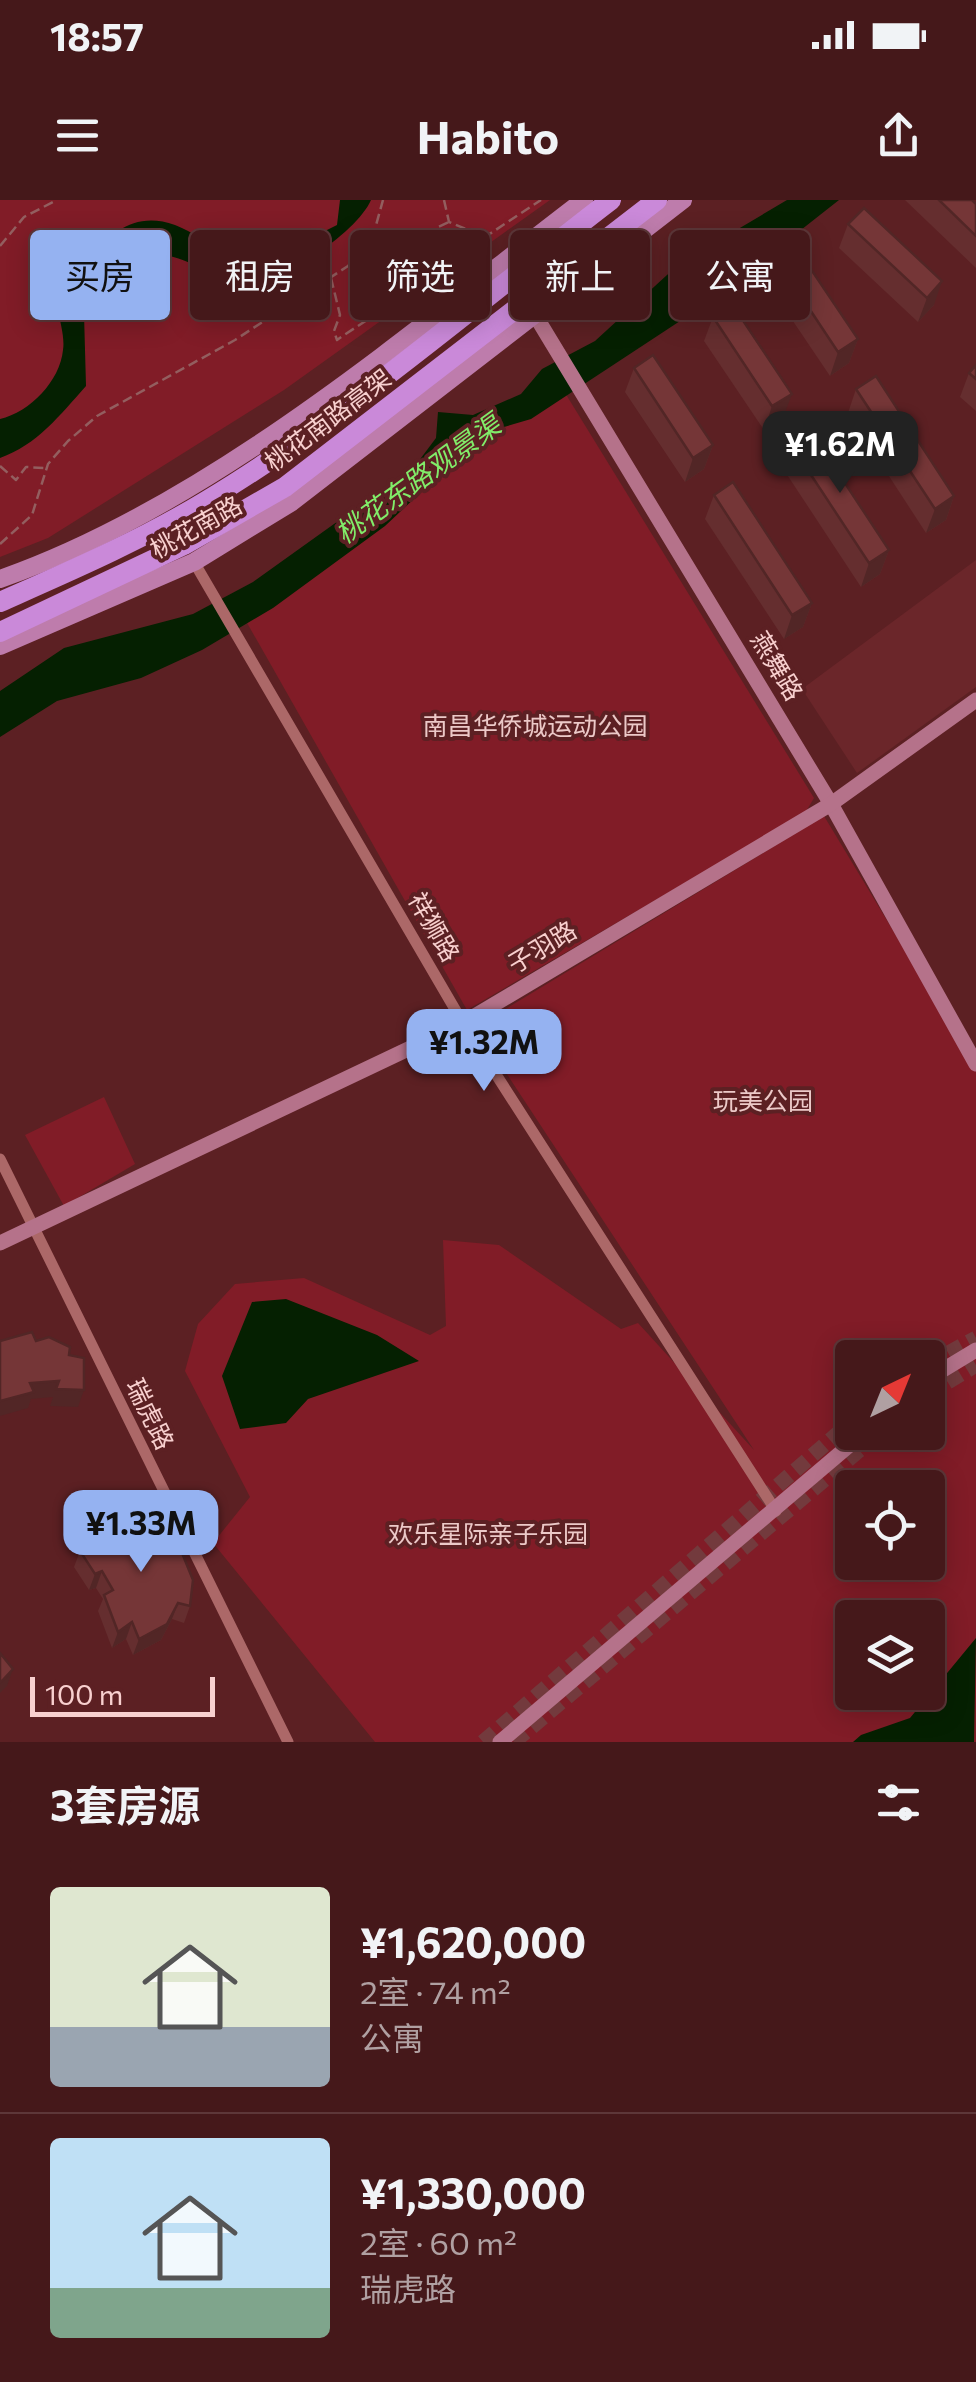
<!DOCTYPE html>
<html lang="zh">
<meta charset="utf-8">
<style>
:root{--surface:#45181a;--page:#4f2527;--text:#f1f3f6;--muted:#b0a0a2;--line:#5d3739;--accent:#95b2f1}
body{margin:0;font-family:Commissioner,"Noto Sans SC",sans-serif;background:var(--page);color:var(--text);height:100vh;display:flex;flex-direction:column;font-size:38px;white-space:nowrap}
*{box-sizing:border-box;margin:0}
p{font-size:32px;color:var(--muted)}
.icon{flex:none;width:55px;height:55px;fill:none;stroke:currentColor;stroke-width:2;stroke-linecap:round;stroke-linejoin:round}
.map{position:relative;height:1542px;overflow:hidden}
.details{display:flex;flex-direction:column;background:var(--surface);flex:1}
.details>*{flex:none}
.guide{position:absolute;left:30px;top:30px;width:918px;height:90px;display:flex;gap:20px}
.needle{width:65px;rotate:43deg}
.tools{position:absolute;left:835px;top:1140px;display:grid;gap:20px}
.tools a{display:grid;place-items:center;width:110px;height:110px;border-radius:10px;background:var(--surface);box-shadow:0 5px 25px #0003,0 0 0 2px var(--line);font-size:50px}
.scale{position:absolute;left:30px;bottom:25px;width:185px;box-sizing:border-box;padding-left:10px;border:5px solid #f8d0cf;border-top:0;font-size:28px;line-height:35px;white-space:nowrap;color:#f8d0cf;-webkit-text-stroke:8px #5c2023;paint-order:stroke}
.price{position:absolute;translate:-50% -85px;padding:0 22px;border-radius:20px;background:var(--accent);color:#111;font-size:32px;line-height:65px;filter:drop-shadow(0 2px 5px #0008)}
.price::after{content:'';position:absolute;left:50%;top:60px;width:30px;height:22px;margin-left:-15px;background:inherit;clip-path:polygon(0 0,100% 0,50% 100%)}
.price.current{background:#222;color:#fff}
ul{padding:0;list-style:none}
li{display:flex;align-items:center;gap:30px;height:250px;padding:0 50px}
li+li{border-top:2px solid var(--line)}
li span{display:grid;place-items:center;flex:none;width:280px;height:200px;border-radius:10px;color:#555}
li>.icon{margin-inline-start:auto}
span .icon{width:120px;height:120px;fill:#fffc;stroke-width:1}
li b{font-size:42px}
h2{display:flex;justify-content:space-between;align-items:center;height:120px;padding:0 50px;font-size:42px}
.tag{padding:0 35px;border-radius:10px;background:var(--surface);box-shadow:0 5px 25px #0003,0 0 0 2px var(--line);font-size:35px;line-height:90px}
.tag.current{background:var(--accent);color:#111}
.status{display:flex;justify-content:space-between;align-items:center;height:70px;padding:0 50px;background:var(--surface);direction:ltr}
.status svg{height:28px;fill:currentColor}
header{display:flex;justify-content:space-between;align-items:center;height:130px;padding:0 50px;background:var(--surface);font-size:45px;font-weight:700}
.map>svg:first-child{display:block}
.built{fill:#6b262a}
.green{fill:#811c27;fill-rule:evenodd}
.water{fill:#052001}
.lines{fill:none;stroke-linecap:round;stroke-linejoin:round}
.secondary-tunnel{stroke:#733a3d;stroke-width:15;stroke-dasharray:15 8;stroke-linecap:butt}
.path{stroke:#935e5f;stroke-width:2.5;stroke-dasharray:10 5;stroke-linecap:butt}
.street{stroke:#ac6868;stroke-width:11}
.secondary{stroke:#b5728a;stroke-width:15}
.primary{stroke:#be7cac;stroke-width:18}
.highway{stroke:#ca89d9;stroke-width:20}
.wall{fill:#652e2f}
.shaded-wall{fill:#522626}
.building{fill:#753637;stroke:#522626;stroke-width:2.5}
.labels{text-anchor:middle;stroke-width:8;stroke-linejoin:round;paint-order:stroke}
.street-label{font-size:25px;fill:#f8d0cf;stroke:#5c2023}
.park-label{font-size:25px;fill:#ecc9c8;stroke:#5c2023}
.water-label{font-size:28px;font-style:italic;fill:#81ec69;stroke:#5c2023}
</style>
<div class="status"><b>18:57</b><svg viewBox="0 0 49 12"><path d="M0 12V9h3v3zM5 12V6h3v6zM10 12V3h3v9zM15 12V0h3v12zM26 1h20v11H26zM47 4h2v5h-2z"/></svg></div>
<header><svg class="icon" aria-label="menu" viewBox="0 0 24 24"><path d="M4 6h16M4 12h16M4 18h16"/></svg>Habito<svg class="icon" aria-label="share" viewBox="0 0 24 24"><path d="M12 15V3M7 8l5-5 5 5M5 13v7h14v-7"/></svg></header>
<div class="map">
<svg width="976" height="1542" viewBox="0 0 976 1542">
<rect width="100%" height="100%" fill="#5c2023"/>
<path class="built" d="M 976,360 L 976,487 L 857,573 L 802,489 Z"/>
<g class="green">
<path d="M 0,0 L 550,0 L 284,190 L 48,338 L 0,357 Z"/>
<path d="M 562,188 L 814,598 L 805,613 L 467,810 L 242,414 L 523,211 Z"/>
<path d="M 824,616 L 976,868 L 976,1542 L 375,1542 L 213,1343 L 250,1297 L 185,1171 L 198,1124 L 235,1084 L 304,1078 L 430,1135 L 446,1126 L 443,1040 L 499,1045 L 621,1129 L 638,1123 L 754,1250 L 476,827 ZM 852,1158 L 928,1158 L 928,1232 L 852,1232 ZM 852,1288 L 928,1288 L 928,1362 L 852,1362 ZM 852,1418 L 928,1418 L 928,1492 L 852,1492 Z"/>
<path d="M 104,897 L 135,964 L 64,1006 L 25,935 Z"/>
</g>
<g class="water">
<path d="M 340,0 L 371,0 C 356,34 277,87 239,82 C 205,77 180,48 144,56 C 121,62 99,96 84,114 L 86,186 C 60,215 37,245 0,258 L 0,219 C 30,212 60,181 63,150 C 65,138 60,122 58,109 C 85,67 114,3 175,25 C 202,35 222,58 251,68 L 337,25 Z"/>
<path d="M 787,0 L 839,0 L 712,100 L 531,219 L 494,230 L 467,249 L 385,326 L 273,408 L 202,450 L 141,478 L 57,501 L 0,537 L 0,491 L 64,448 L 193,414 L 253,382 L 415,266 L 436,238 L 438,212 L 473,215 L 521,194 L 542,169 L 595,141 L 679,64 Z"/>
<path d="M 286,1099 L 377,1135 L 419,1161 L 308,1199 L 286,1223 L 240,1229 L 222,1176 L 252,1102 Z"/>
<path d="M 976,1438 L 974,1542 L 853,1542 L 861,1535 L 910,1518 Z"/>
</g>
<g class="lines">
<g class="secondary-tunnel">
<path d="M 928,1164 L 976,1138"/>
<path d="M 928,1194 L 976,1165"/>
<path d="M 483,1542 L 852,1221"/>
<path d="M 514,1542 L 881,1232"/>
</g>
<g class="path">
<path d="M 444,0 L 449,22 L 485,37 L 541,0"/>
<path d="M 0,46 L 24,17 L 57,0"/>
<path d="M 331,78 L 340,115 L 334,131 L 337,140 C 375,113 441,81 436,28 L 449,22"/>
<path d="M 0,266 L 16,280 L 26,267 L 45,268"/>
<path d="M 0,344 L 32,315 L 48,264 L 68,241 L 97,216 L 235,140 L 348,66 L 373,36 L 383,0"/>
</g>
<g class="street">
<path d="M 194,362 L 463,823 L 776,1311"/>
<path d="M 0,959 L 288,1542"/>
</g>
<g class="secondary">
<path d="M 529,105 L 831,604 L 976,864"/>
<path d="M 0,1043 L 463,823 L 831,604 L 976,500"/>
<path d="M 928,1179 L 976,1150"/>
<path d="M 500,1542 L 865,1232"/>
</g>
<g class="primary">
<path d="M 0,379 C 211,305 407,135 584,0"/>
<path d="M 0,446 L 194,362 L 292,302 L 683,0"/>
</g>
<g class="highway">
<path d="M 0,402 C 70,371 140,341 206,301 C 347,216 479,101 611,0"/>
<path d="M 0,432 L 184,345 L 285,287 L 657,0"/>
</g>
</g>
<g class="wall">
<path d="M 905,0 L 972,0 L 976,4 L 976,68 Z"/>
<path d="M 848,24 L 934,105 L 918,122 L 839,48 Z"/>
<path d="M 779,63 L 858,139 L 849,163 L 830,176 L 770,87 Z"/>
<path d="M 713,117 L 783,218 L 764,230 L 704,141 Z"/>
<path d="M 976,165 L 976,211 L 960,197 L 969,173 Z"/>
<path d="M 634,168 L 713,245 L 704,269 L 685,282 L 625,192 Z"/>
<path d="M 856,189 L 954,296 L 946,320 L 926,333 L 848,213 Z"/>
<path d="M 790,243 L 889,350 L 880,374 L 861,387 L 782,267 Z"/>
<path d="M 714,295 L 812,403 L 803,427 L 784,439 L 705,319 Z"/>
<path d="M 80,1351 L 190,1406 L 184,1423 L 172,1419 L 161,1440 L 133,1455 L 126,1439 L 112,1448 L 98,1411 L 103,1399 L 96,1388 L 89,1390 L 74,1367 Z"/>
</g>
<g class="shaded-wall">
<path d="M 942,81 L 934,105 L 918,122 L 927,98 Z"/>
<path d="M 858,139 L 849,163 L 830,176 L 838,152 Z"/>
<path d="M 792,194 L 783,218 L 764,230 L 772,206 Z"/>
<path d="M 713,245 L 704,269 L 685,282 L 693,258 Z"/>
<path d="M 954,296 L 946,320 L 926,333 L 935,309 Z"/>
<path d="M 889,350 L 880,374 L 861,387 L 869,363 Z"/>
<path d="M 812,403 L 803,427 L 784,439 L 792,415 Z"/>
<path d="M 59,1181 L 84,1190 L 78,1207 L 50,1206 L 53,1197 L 31,1199 L 28,1208 L 0,1216 L 0,1201 L 30,1183 Z"/>
<path d="M 102,1371 L 96,1388 L 89,1390 L 95,1374 Z"/>
<path d="M 178,1403 L 172,1419 L 161,1440 L 133,1455 L 139,1439 Z"/>
<path d="M 132,1422 L 126,1439 L 112,1448 L 118,1432 Z"/>
<path d="M 13,1469 L 7,1486 L 0,1493 L 0,1483 Z"/>
</g>
<g class="building">
<path d="M 939,0 L 972,0 L 976,4 L 976,36 Z"/>
<path d="M 864,8 L 942,81 L 927,98 L 848,24 Z"/>
<path d="M 798,50 L 858,139 L 838,152 L 779,63 Z"/>
<path d="M 732,104 L 792,194 L 772,206 L 713,117 Z"/>
<path d="M 653,155 L 713,245 L 693,258 L 634,168 Z"/>
<path d="M 976,165 L 976,179 L 969,173 Z"/>
<path d="M 876,176 L 954,296 L 935,309 L 856,189 Z"/>
<path d="M 810,230 L 889,350 L 869,363 L 790,243 Z"/>
<path d="M 733,282 L 812,403 L 792,415 L 714,295 Z"/>
<path d="M 32,1132 L 36,1141 L 49,1137 L 70,1147 L 69,1155 L 84,1158 L 84,1190 L 56,1189 L 59,1181 L 30,1183 L 34,1192 L 0,1201 L 0,1141 Z"/>
<path d="M 149,1309 L 169,1351 L 180,1348 L 193,1380 L 190,1406 L 178,1403 L 167,1424 L 139,1439 L 132,1422 L 118,1432 L 104,1395 L 113,1390 L 102,1371 L 95,1374 L 80,1351 Z"/>
<path d="M 0,1453 L 13,1469 L 0,1483 Z"/>
</g>
<g class="labels">
<g class="street-label">
<text transform="translate(328 220) rotate(-37)" y="9">桃花南路高架</text>
<text transform="translate(196 327) rotate(-29)" y="9">桃花南路</text>
<text transform="translate(777 466) rotate(59)" y="9">燕舞路</text>
<text transform="translate(434 727) rotate(60)" y="9">祥狮路</text>
<text transform="translate(542 747) rotate(-31)" y="9">子羽路</text>
<text transform="translate(150 1214) rotate(64)" y="9">瑞虎路</text>
</g>
<g class="park-label">
<text x="535" y="535">南昌华侨城运动公园</text>
<text x="763" y="910">玩美公园</text>
<text x="488" y="1343">欢乐星际亲子乐园</text>
</g>
<g class="water-label">
<text transform="translate(418 279) rotate(-36)" y="10">桃花东路观景渠</text>
</g>
</g>
</svg>
<div class="tools">
<a><svg class="needle" viewBox="-14 -14 28 28"><path d="M0-13l5 13h-10z" fill="#e53935"/><path d="M0 13l5-13h-10z" fill="#b0a0a2"/></svg></a>
<a><svg class="icon" aria-label="locate" viewBox="0 0 24 24"><circle cx="12" cy="12" r="6"/><path d="M12 2v4M12 18v4M2 12h4M18 12h4"/></svg></a>
<a><svg class="icon" aria-label="layers" viewBox="0 0 24 24"><path d="M12 4l9 5-9 5-9-5zM3 14l9 5 9-5"/></svg></a>
</div>
<div class="scale">100 m</div>
<b class="price current" style="left:840px;top:296px">¥1.62M</b>
<b class="price" style="left:484px;top:894px">¥1.32M</b>
<b class="price" style="left:141px;top:1375px">¥1.33M</b>
<div class="guide">
<a class="tag current">买房</a>
<a class="tag">租房</a>
<a class="tag">筛选</a>
<a class="tag">新上</a>
<a class="tag">公寓</a>
</div>
</div>
<section class="details">
<h2>3套房源<svg class="icon" aria-label="filters" viewBox="0 0 24 24"><path d="M4 7h16M4 17h16"/><circle cx="9" cy="7" r="2"/><circle cx="15" cy="17" r="2"/></svg></h2>
<ul>
<li><span style="background:linear-gradient(#dfe7d0 70%,#9aa5b1 0)"><svg class="icon" aria-label="home" viewBox="0 0 24 24"><path d="M3 11l9-7 9 7M6 9v11h12V9"/></svg></span><div><b>¥1,620,000</b><p>2室 · 74 m²</p><p>公寓</p></div></li>
<li><span style="background:linear-gradient(#bfe0f5 75%,#7fa58c 0)"><svg class="icon" aria-label="home" viewBox="0 0 24 24"><path d="M3 11l9-7 9 7M6 9v11h12V9"/></svg></span><div><b>¥1,330,000</b><p>2室 · 60 m²</p><p>瑞虎路</p></div></li>
</ul>
</section>
